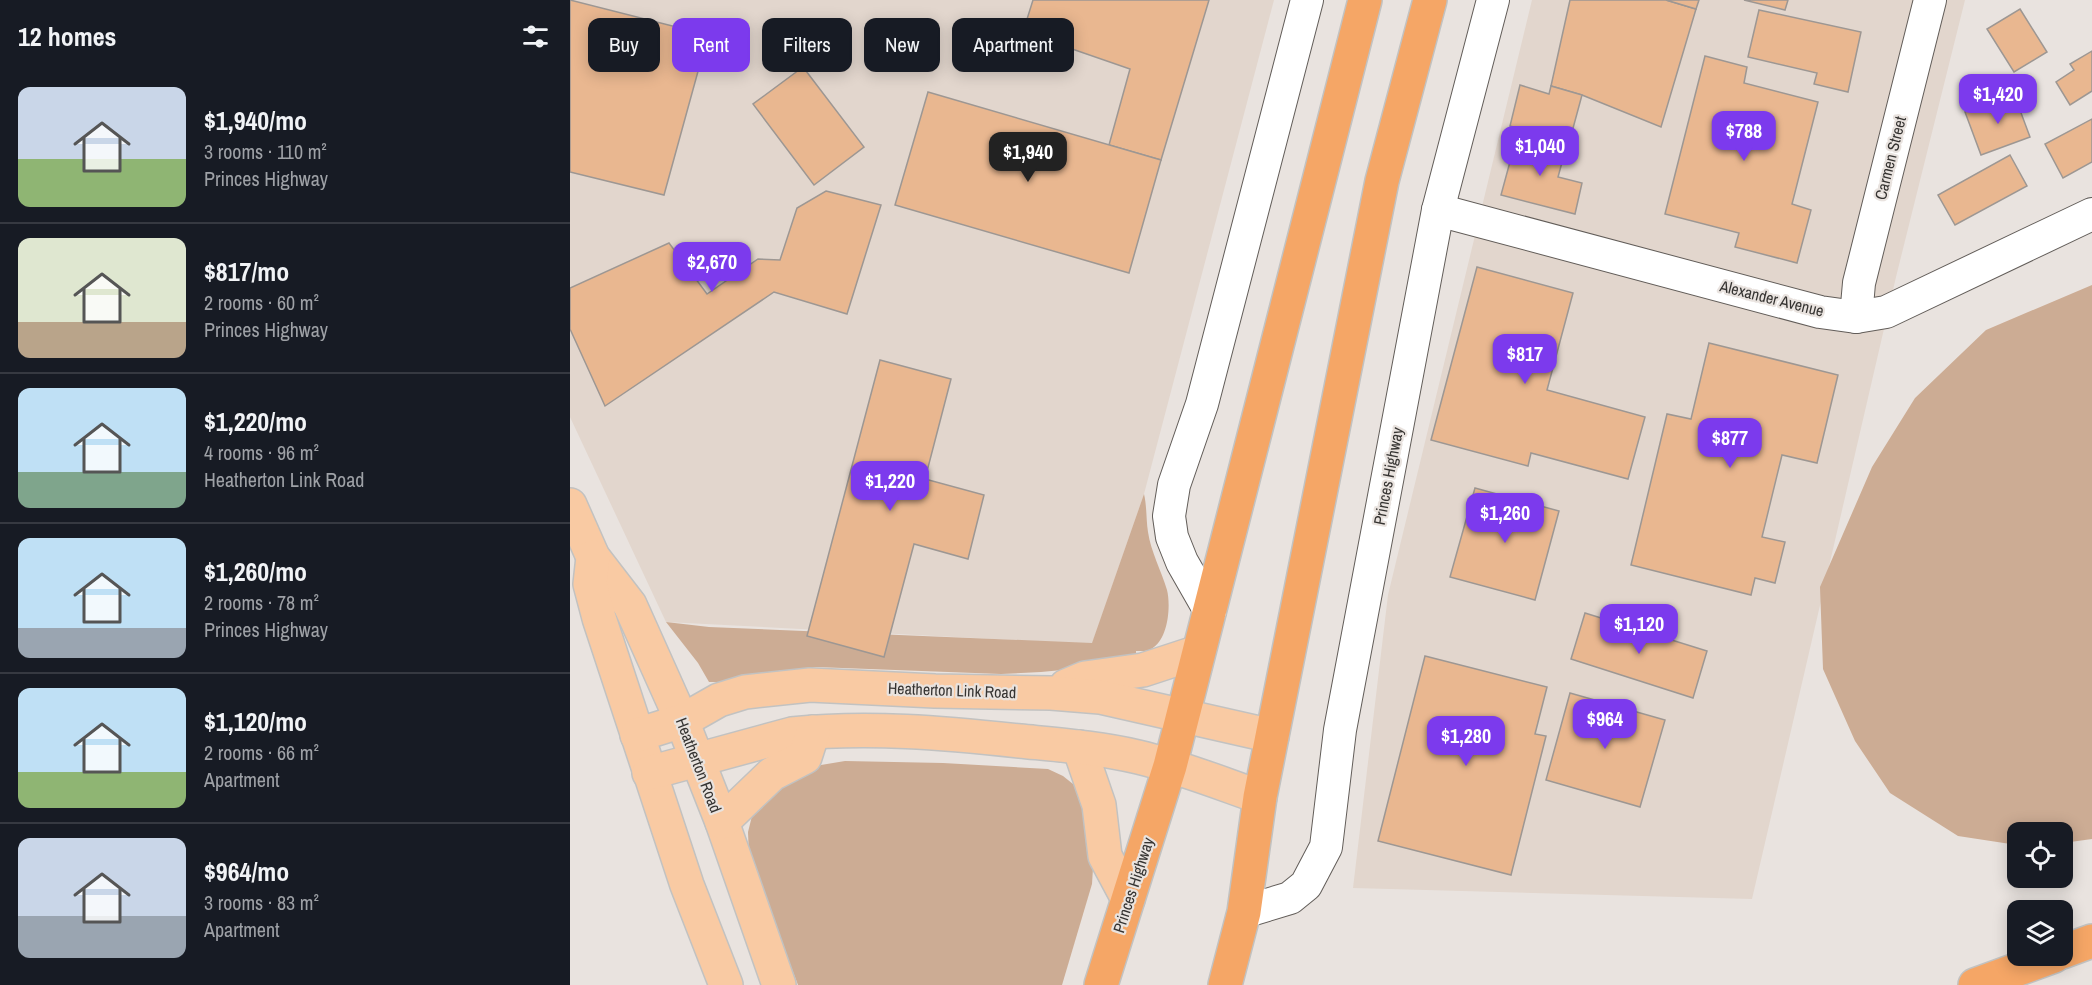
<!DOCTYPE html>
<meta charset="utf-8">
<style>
:root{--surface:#171b24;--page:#242831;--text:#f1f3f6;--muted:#9ea1a6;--line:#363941;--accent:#7c3aed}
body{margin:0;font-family:"Archivo Narrow",sans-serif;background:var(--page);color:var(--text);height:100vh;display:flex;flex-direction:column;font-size:22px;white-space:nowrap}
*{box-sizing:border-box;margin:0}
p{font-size:20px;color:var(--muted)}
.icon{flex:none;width:33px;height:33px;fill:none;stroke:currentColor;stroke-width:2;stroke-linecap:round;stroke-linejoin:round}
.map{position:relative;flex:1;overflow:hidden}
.sheet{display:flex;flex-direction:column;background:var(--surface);width:570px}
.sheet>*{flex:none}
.guide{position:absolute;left:18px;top:18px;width:570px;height:54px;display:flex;gap:12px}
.fabs{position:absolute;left:1437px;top:822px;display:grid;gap:12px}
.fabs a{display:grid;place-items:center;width:66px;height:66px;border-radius:12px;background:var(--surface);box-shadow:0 3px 15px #0003;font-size:30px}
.price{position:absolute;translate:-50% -51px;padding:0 14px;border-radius:12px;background:var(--accent);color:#fff;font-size:20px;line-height:39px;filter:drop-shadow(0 2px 3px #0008)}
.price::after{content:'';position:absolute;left:50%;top:36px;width:18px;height:14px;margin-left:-9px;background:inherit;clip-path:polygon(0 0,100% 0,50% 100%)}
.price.selected{background:#222;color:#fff}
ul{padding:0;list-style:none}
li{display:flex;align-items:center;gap:18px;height:150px;padding:0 18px}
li+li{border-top:2px solid var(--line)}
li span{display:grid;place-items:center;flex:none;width:168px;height:120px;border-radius:12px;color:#555}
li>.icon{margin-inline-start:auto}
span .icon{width:72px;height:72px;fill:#fffc;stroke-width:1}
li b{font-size:26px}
h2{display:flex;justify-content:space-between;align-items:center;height:72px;padding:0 18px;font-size:26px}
.pill{padding:0 21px;border-radius:12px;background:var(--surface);box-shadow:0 3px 15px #0003;font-size:21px;line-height:54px}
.pill.selected{background:var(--accent);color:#fff}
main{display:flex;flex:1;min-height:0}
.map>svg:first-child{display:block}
.built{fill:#e2d6cd}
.green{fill:#ccac94}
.building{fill:#e9b790;stroke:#9d9793;stroke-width:1.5}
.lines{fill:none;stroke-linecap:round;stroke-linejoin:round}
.minor-casing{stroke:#625d59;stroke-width:34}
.major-casing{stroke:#c2c2c1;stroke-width:36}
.highway-casing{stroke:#c2c2c1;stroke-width:36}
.minor{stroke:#fff;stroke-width:32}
.major{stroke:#f9caa3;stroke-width:33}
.highway{stroke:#f5a666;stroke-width:33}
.labels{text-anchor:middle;stroke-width:4.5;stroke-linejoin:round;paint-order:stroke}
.street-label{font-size:16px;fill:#353331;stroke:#e9e3df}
</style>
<main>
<section class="sheet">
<h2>12 homes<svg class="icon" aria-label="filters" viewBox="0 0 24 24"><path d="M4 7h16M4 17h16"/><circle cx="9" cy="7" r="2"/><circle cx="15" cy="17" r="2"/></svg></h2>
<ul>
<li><span style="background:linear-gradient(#c9d6e8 60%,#8fb573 0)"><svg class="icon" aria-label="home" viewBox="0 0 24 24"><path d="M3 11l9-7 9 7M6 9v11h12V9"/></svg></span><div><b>$1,940/mo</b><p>3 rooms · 110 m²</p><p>Princes Highway</p></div></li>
<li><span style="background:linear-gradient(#dfe7d0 70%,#b9a48a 0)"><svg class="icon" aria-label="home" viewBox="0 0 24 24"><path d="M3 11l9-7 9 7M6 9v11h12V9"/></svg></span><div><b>$817/mo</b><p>2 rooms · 60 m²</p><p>Princes Highway</p></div></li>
<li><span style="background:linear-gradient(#bfe0f5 70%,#7fa58c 0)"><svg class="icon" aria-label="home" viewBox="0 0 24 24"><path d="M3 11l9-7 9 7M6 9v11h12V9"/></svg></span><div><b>$1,220/mo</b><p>4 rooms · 96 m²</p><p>Heatherton Link Road</p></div></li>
<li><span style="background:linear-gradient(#bfe0f5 75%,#9aa5b1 0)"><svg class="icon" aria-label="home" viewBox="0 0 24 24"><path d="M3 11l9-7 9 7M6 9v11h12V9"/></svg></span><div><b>$1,260/mo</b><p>2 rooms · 78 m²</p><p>Princes Highway</p></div></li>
<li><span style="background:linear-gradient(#bfe0f5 70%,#8fb573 0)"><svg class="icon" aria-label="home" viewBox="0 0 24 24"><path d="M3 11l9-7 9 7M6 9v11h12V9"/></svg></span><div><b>$1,120/mo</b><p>2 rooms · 66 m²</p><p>Apartment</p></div></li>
<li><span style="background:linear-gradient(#c9d6e8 65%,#9aa5b1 0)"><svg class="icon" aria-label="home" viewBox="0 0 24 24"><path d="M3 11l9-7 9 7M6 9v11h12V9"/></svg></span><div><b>$964/mo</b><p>3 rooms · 83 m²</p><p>Apartment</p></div></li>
</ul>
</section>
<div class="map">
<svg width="1522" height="985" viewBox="0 0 1522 985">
<rect width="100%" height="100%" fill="#e9e3df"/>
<g class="built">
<path d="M 0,0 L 704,0 L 574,494 L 522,644 L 96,622 L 0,417 Z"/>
<path d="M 962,0 L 1395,0 L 1326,277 L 1182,899 L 783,888 L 818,595 Z"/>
</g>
<g class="green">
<path d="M 1522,285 L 1522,839 L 1493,843 L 1492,832 L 1448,832 L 1447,845 L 1388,836 L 1320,793 L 1285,741 L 1253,669 L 1250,587 L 1302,467 L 1345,398 L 1416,330 Z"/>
<path d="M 574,494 C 577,507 576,519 578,532 C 581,552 591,570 597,590 C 601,606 598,637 584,647 C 578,652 573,651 566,651 L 566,663 L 471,672 L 431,674 L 246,667 L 208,671 L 187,675 L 166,682 L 139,682 L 128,663 L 96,622 L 139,627 L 522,643 Z"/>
<path d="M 275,761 L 373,763 L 478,769 L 493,776 L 508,788 L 524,852 L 522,884 L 492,985 L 228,985 L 179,856 L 178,832 L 182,816 L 202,788 L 245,766 Z"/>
</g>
<g class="building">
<path d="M 0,0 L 138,35 L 94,195 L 0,172 Z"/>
<path d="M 463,0 L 639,0 L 591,160 L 539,145 L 560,69 L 453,32 Z"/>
<path d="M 1000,0 L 1096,0 L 1126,9 L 1091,127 L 1012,95 L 981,86 Z"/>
<path d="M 1096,0 L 1129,0 L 1126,9 Z"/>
<path d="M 1174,0 L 1218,0 L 1215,10 Z"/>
<path d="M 1450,9 L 1477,52 L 1444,72 L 1417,29 Z"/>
<path d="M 1189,10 L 1291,32 L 1278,92 L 1244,84 L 1247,73 L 1178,57 Z"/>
<path d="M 1522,51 L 1522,91 L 1500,105 L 1486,82 L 1504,70 L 1500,64 Z"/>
<path d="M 1135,56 L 1177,67 L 1174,83 L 1248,102 L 1222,204 L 1241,210 L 1227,263 L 1165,247 L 1169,233 L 1095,214 Z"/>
<path d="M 233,67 L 294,147 L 244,185 L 183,104 Z"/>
<path d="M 950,85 L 979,94 L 981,86 L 1012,95 L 999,143 L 940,126 Z"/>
<path d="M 358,92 L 591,160 L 559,273 L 325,205 Z"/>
<path d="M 1444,94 L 1460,137 L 1411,155 L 1395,112 Z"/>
<path d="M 1522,119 L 1522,162 L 1493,178 L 1475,144 Z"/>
<path d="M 947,136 L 996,148 L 988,177 L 1012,183 L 1005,214 L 931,195 Z"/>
<path d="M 1440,155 L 1457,186 L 1385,225 L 1368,195 Z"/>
<path d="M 256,191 L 311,205 L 277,314 L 204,292 L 35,406 L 0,329 L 0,288 L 99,243 L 137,294 L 188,259 L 210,260 L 227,208 Z"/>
<path d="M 907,267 L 1003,293 L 977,390 L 1075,417 L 1058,479 L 961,453 L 958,466 L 861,440 Z"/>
<path d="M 1139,343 L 1268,375 L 1247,463 L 1212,455 L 1192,537 L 1215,542 L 1205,583 L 1185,578 L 1181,595 L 1061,565 L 1097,414 L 1121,419 Z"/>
<path d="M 310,360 L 381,379 L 355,479 L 414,495 L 398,559 L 344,544 L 314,657 L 237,636 Z"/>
<path d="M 905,488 L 989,511 L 965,600 L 880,577 Z"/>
<path d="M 1015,613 L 1137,651 L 1123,698 L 1001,659 Z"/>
<path d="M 855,656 L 977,687 L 965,734 L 976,736 L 941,875 L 808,841 Z"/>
<path d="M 1000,693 L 1095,720 L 1070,807 L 976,780 Z"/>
</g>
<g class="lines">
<g class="minor-casing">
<g id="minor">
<path d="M 868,210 L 1250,312 L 1286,317 L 1316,312 L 1522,214"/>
<path d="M 1286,317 L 1289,283 L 1360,0"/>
<path d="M 640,611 L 612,562 L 602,537 L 599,516 L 604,485 L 632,404 L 737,0"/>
<path d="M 674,912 L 720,898 L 736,885 L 756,847 L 770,730 L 868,210 L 923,0"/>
</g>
</g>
<g class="major-casing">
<g id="major">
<path d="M 0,505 L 23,557 L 60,605 L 112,721 L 152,822 L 209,985"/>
<path d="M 23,557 L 20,584 L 29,618 L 117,885 L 156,985"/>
<path d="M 496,686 L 515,678 L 573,670 L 628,652"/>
<path d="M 67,735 L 112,721 L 149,700 L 175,692 L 240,685 L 365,691 L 481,693 L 530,697 L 702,736"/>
<path d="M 509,747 L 529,805 L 535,856 L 558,899"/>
<path d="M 79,773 L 222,734 C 298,726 375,733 450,741 C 490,745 530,748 568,757 C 610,767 650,783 690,797"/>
<path d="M 152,822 L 202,774 L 235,757 L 243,732"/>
</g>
</g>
<g class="highway-casing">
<g id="highway">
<path d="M 1492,952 L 1522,941"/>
<path d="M 531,985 L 600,766 L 795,0"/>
<path d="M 655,985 L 674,912 L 690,797 L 812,181 L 860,0"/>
<path d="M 1405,985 L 1484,956"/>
</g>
</g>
<use href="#minor" class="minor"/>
<use href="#major" class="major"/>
<use href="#highway" class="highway"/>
</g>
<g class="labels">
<g class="street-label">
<text transform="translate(1320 158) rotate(-76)" y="6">Carmen Street</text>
<text transform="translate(1202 298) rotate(14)" y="6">Alexander Avenue</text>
<text transform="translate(818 476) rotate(-79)" y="6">Princes Highway</text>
<text transform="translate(382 690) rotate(2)" y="6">Heatherton Link Road</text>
<text transform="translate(129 765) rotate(69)" y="6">Heatherton Road</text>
<text transform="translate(563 885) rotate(-72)" y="6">Princes Highway</text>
</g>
</g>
</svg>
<div class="fabs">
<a><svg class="icon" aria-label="locate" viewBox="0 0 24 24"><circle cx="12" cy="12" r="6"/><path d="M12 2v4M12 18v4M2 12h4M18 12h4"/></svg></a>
<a><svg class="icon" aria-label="layers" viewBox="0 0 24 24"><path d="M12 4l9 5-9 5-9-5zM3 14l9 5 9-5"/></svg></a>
</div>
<b class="price" style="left:1428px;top:125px">$1,420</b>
<b class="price" style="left:1174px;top:162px">$788</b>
<b class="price" style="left:970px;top:177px">$1,040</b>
<b class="price selected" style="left:458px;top:183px">$1,940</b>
<b class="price" style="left:142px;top:293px">$2,670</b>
<b class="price" style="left:955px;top:385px">$817</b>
<b class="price" style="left:1160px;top:469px">$877</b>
<b class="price" style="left:320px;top:512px">$1,220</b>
<b class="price" style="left:935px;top:544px">$1,260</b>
<b class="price" style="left:1069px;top:655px">$1,120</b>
<b class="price" style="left:1035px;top:750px">$964</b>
<b class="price" style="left:896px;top:767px">$1,280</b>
<div class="guide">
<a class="pill">Buy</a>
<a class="pill selected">Rent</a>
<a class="pill">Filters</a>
<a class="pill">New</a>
<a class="pill">Apartment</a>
</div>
</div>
</main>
